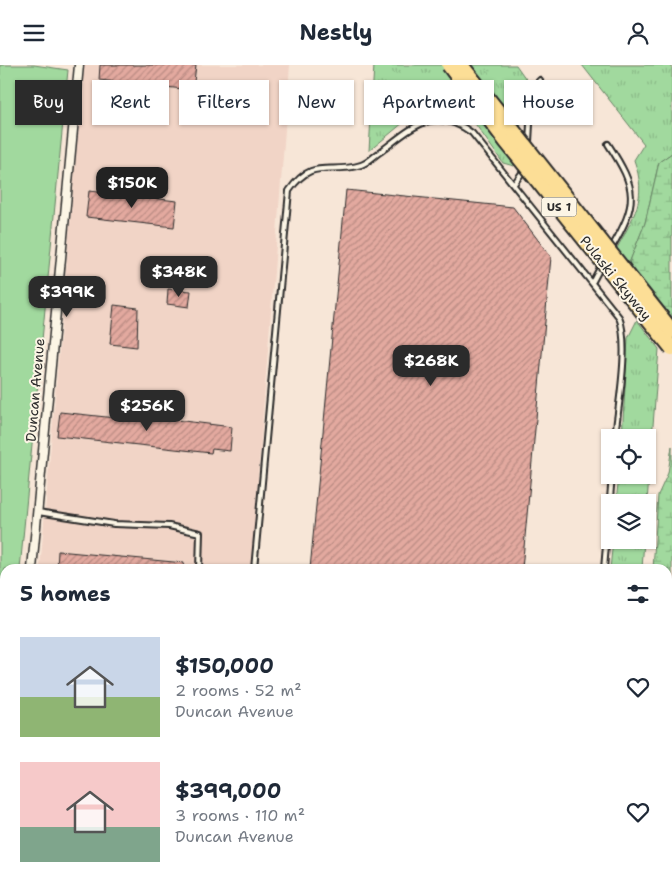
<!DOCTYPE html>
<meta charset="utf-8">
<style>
:root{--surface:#fff;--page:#f6f6f7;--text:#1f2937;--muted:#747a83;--accent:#2b2b2b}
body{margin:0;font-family:"Shantell Sans",sans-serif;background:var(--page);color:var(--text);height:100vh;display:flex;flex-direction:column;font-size:19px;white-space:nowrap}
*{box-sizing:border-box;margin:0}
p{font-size:16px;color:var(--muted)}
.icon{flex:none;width:28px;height:28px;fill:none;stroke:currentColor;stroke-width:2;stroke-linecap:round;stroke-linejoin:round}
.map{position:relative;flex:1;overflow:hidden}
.drawer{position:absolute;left:0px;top:499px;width:672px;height:321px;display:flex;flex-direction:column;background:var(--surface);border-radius:15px 15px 0 0;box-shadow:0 1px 4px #0004}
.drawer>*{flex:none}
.top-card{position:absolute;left:15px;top:15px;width:642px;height:45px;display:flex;gap:10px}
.fabs{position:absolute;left:601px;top:364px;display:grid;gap:10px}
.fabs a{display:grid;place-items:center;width:55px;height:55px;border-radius:0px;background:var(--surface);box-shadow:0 1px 4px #0004;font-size:25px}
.price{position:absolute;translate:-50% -42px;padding:0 11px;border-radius:10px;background:var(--accent);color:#fff;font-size:16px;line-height:32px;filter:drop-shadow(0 1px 2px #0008)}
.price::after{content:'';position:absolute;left:50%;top:30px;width:15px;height:11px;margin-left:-8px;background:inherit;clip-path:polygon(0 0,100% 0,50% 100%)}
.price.selected{background:#222;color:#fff}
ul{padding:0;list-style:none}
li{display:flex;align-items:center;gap:15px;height:125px;padding:0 20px}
li span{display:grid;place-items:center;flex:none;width:140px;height:100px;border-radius:0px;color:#555}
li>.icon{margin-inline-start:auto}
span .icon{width:60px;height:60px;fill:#fffc;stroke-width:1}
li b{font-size:21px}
h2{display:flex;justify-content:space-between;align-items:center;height:60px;padding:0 20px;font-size:21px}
.chip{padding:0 18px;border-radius:0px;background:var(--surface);box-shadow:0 1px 4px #0004;font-size:18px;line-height:45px}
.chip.selected{background:var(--accent);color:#fff}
header{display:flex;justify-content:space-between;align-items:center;height:65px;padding:0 20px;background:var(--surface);font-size:22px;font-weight:700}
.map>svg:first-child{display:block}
.built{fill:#f1d4c6}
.grass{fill:url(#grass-tufts);stroke:#668264}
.wetland{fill:url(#wetland-marsh);stroke:#668264}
.cemetery{fill:url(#cemetery-stones);stroke:#668264}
.green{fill:#a1d99e;stroke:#668264}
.building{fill:url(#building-hatch);stroke:#2b2b2b}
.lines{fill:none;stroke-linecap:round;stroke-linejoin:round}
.service-casing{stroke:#2b2b2b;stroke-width:8}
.minor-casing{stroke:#2b2b2b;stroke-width:11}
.secondary-casing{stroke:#2b2b2b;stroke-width:14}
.trunk-casing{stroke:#2b2b2b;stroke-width:16}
.service{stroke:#fcf5e5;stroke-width:4}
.minor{stroke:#fcf5e5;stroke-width:8}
.secondary{stroke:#fcf5e5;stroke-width:10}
.trunk{stroke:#fcde96;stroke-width:12}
.motorway-bridge-casing{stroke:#2b2b2b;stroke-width:18;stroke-linecap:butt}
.motorway-bridge{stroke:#fcde96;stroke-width:14}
.labels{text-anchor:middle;stroke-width:4;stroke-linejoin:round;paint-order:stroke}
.shield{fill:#fcf5e5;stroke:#6a6863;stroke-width:1}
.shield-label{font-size:12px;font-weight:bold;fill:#2b2b2b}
.street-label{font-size:14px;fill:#2b2b2b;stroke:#fcf5e5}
</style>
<header><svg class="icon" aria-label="menu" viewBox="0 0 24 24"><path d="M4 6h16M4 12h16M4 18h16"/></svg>Nestly<svg class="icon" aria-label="person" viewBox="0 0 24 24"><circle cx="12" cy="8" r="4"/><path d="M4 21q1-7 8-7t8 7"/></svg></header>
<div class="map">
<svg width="672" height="819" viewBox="0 0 672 819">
<defs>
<pattern id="grass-tufts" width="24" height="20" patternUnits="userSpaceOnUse" patternTransform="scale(1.25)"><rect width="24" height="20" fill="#a1d99e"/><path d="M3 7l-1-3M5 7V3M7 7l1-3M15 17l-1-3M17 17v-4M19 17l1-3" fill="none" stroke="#8bba88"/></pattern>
<pattern id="wetland-marsh" width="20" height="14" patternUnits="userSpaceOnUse" patternTransform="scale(1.25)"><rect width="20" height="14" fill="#a1d99e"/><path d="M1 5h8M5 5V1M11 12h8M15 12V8" fill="none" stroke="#8bba88"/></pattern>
<pattern id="cemetery-stones" width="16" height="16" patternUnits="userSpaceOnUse" patternTransform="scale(1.25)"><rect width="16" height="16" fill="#a1d99e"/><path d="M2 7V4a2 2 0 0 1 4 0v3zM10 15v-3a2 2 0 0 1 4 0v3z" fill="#8bba88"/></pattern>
<pattern id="building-hatch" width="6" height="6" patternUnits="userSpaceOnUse" patternTransform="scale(1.25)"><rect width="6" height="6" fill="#e3a99f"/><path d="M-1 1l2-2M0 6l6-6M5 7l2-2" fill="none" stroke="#b88a82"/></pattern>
</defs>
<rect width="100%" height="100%" fill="#f7e6d7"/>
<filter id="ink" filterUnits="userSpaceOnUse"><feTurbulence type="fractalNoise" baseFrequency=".02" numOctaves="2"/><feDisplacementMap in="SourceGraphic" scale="10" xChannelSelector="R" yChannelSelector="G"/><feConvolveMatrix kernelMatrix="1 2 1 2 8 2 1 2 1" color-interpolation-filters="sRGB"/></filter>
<g filter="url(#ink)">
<path class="built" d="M 84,0 L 290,0 L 251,504 L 40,504 Z"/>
<g class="grass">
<path d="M 374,0 L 516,0 L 528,17 L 514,101 L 503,98 L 471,53 L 447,43 L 415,48 L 369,86 Z"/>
<path d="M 582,0 L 672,0 L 672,88 L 659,97 L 645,158 L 628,201 L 616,185 C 634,150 648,134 634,95 L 644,79 Z"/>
<path d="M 637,255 L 659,284 L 647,437 L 616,437 L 619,410 L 648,410 L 648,372 L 622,372 L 628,273 Z"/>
<path d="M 613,475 L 644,475 L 642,504 L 610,504 Z"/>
<path d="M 562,815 L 636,815 L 636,819 L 559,819 Z"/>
</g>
<g class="wetland">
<path d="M 672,88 L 672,255 L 628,201 L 645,158 L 659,97 Z"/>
<path d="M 672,381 L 672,819 L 652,819 L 652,815 L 668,815 L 668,504 L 653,504 L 658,430 L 668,408 Z"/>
</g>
<path class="cemetery" d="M 208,815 L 399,815 L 415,819 L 208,819 Z"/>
<path class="green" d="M 0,0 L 34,0 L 68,5 L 20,504 L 5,504 L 5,664 L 0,716 Z"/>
<g class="building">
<path d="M 100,0 L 196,0 L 193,25 L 99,15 Z"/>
<path d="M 346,125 L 513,142 L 551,192 L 522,504 L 310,504 Z"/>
<path d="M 89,126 L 177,136 L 174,162 L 86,152 Z"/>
<path d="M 168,224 L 191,226 L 189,242 L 167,239 Z"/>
<path d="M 114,240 L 138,243 L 137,282 L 110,279 Z"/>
<path d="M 60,347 L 143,356 L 143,351 L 232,362 L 230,386 L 212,384 L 211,388 L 57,371 Z"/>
<path d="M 58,486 L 184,498 L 183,504 L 57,504 Z"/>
<path d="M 93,815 L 162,815 L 161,819 L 113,819 Z"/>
<path d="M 184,815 L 204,815 L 203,819 L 184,819 Z"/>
</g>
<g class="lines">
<g class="service-casing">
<g id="service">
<path d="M 529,77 L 532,23 L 540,15"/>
<path d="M 608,79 C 638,125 638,137 611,184"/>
<path d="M 514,119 L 524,105"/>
<path d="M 593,216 L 601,201"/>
<path d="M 38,447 L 114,459 L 169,461 L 200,468 L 199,504"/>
<path d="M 254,504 L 289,126 C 313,91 329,110 361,100 C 368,98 374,91 380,87 C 411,64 433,39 472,68 L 619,252 C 630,280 618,341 615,372"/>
<path d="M 604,504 L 612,410"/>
<path d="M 523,819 L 546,815"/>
</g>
</g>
<g class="minor-casing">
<path id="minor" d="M 32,504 L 79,0"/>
</g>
<g class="secondary-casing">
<path id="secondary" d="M 5,819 L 5,815"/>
</g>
<g class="trunk-casing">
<g id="trunk">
<path d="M 0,714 L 5,715"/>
<path d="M 444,815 L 459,819"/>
<path d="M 492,815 L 506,819"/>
</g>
</g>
<use href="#service" class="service"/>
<use href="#minor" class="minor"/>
<use href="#secondary" class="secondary"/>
<use href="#trunk" class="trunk"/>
<g class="motorway-bridge-casing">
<g id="motorway-bridge">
<path d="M 449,0 L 506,76 L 672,283"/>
<path d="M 461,0 L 672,266"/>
</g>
</g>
<use href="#motorway-bridge" class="motorway-bridge"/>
</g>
</g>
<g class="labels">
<rect class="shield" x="541.5" y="132.5" width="35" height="19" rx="4"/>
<g class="shield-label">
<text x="559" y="146">US 1</text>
</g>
<g class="street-label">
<text transform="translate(616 213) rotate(51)" y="5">Pulaski Skyway</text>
<text transform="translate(35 325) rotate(-85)" y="5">Duncan Avenue</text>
</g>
</g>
</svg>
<div class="fabs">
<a><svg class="icon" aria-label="locate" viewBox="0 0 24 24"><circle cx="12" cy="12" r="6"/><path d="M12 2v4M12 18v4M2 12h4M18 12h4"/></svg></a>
<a><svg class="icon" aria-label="layers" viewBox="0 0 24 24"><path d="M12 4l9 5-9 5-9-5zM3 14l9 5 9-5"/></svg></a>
</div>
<b class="price selected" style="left:132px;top:144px">$150K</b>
<b class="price" style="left:179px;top:233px">$348K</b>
<b class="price" style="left:67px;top:253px">$399K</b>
<b class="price" style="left:431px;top:322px">$268K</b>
<b class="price" style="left:147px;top:367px">$256K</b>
<div class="top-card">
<a class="chip selected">Buy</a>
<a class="chip">Rent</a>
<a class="chip">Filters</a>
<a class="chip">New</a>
<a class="chip">Apartment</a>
<a class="chip">House</a>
</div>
<section class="drawer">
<h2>5 homes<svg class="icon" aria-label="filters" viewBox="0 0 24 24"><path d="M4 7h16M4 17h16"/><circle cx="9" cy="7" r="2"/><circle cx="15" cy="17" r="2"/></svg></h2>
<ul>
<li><span style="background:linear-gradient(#c9d6e8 60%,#8fb573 0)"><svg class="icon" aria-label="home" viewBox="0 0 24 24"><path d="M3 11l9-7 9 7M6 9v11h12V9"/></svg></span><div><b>$150,000</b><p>2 rooms · 52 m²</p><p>Duncan Avenue</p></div><svg class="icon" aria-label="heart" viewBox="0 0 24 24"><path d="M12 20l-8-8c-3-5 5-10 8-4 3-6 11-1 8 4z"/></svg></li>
<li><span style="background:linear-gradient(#f6c9c9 65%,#7fa58c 0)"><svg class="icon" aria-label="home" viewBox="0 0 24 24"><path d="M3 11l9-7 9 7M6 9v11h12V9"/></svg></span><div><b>$399,000</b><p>3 rooms · 110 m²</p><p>Duncan Avenue</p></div><svg class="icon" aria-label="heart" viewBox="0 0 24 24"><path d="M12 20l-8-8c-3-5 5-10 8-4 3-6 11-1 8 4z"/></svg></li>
</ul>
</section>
</div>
